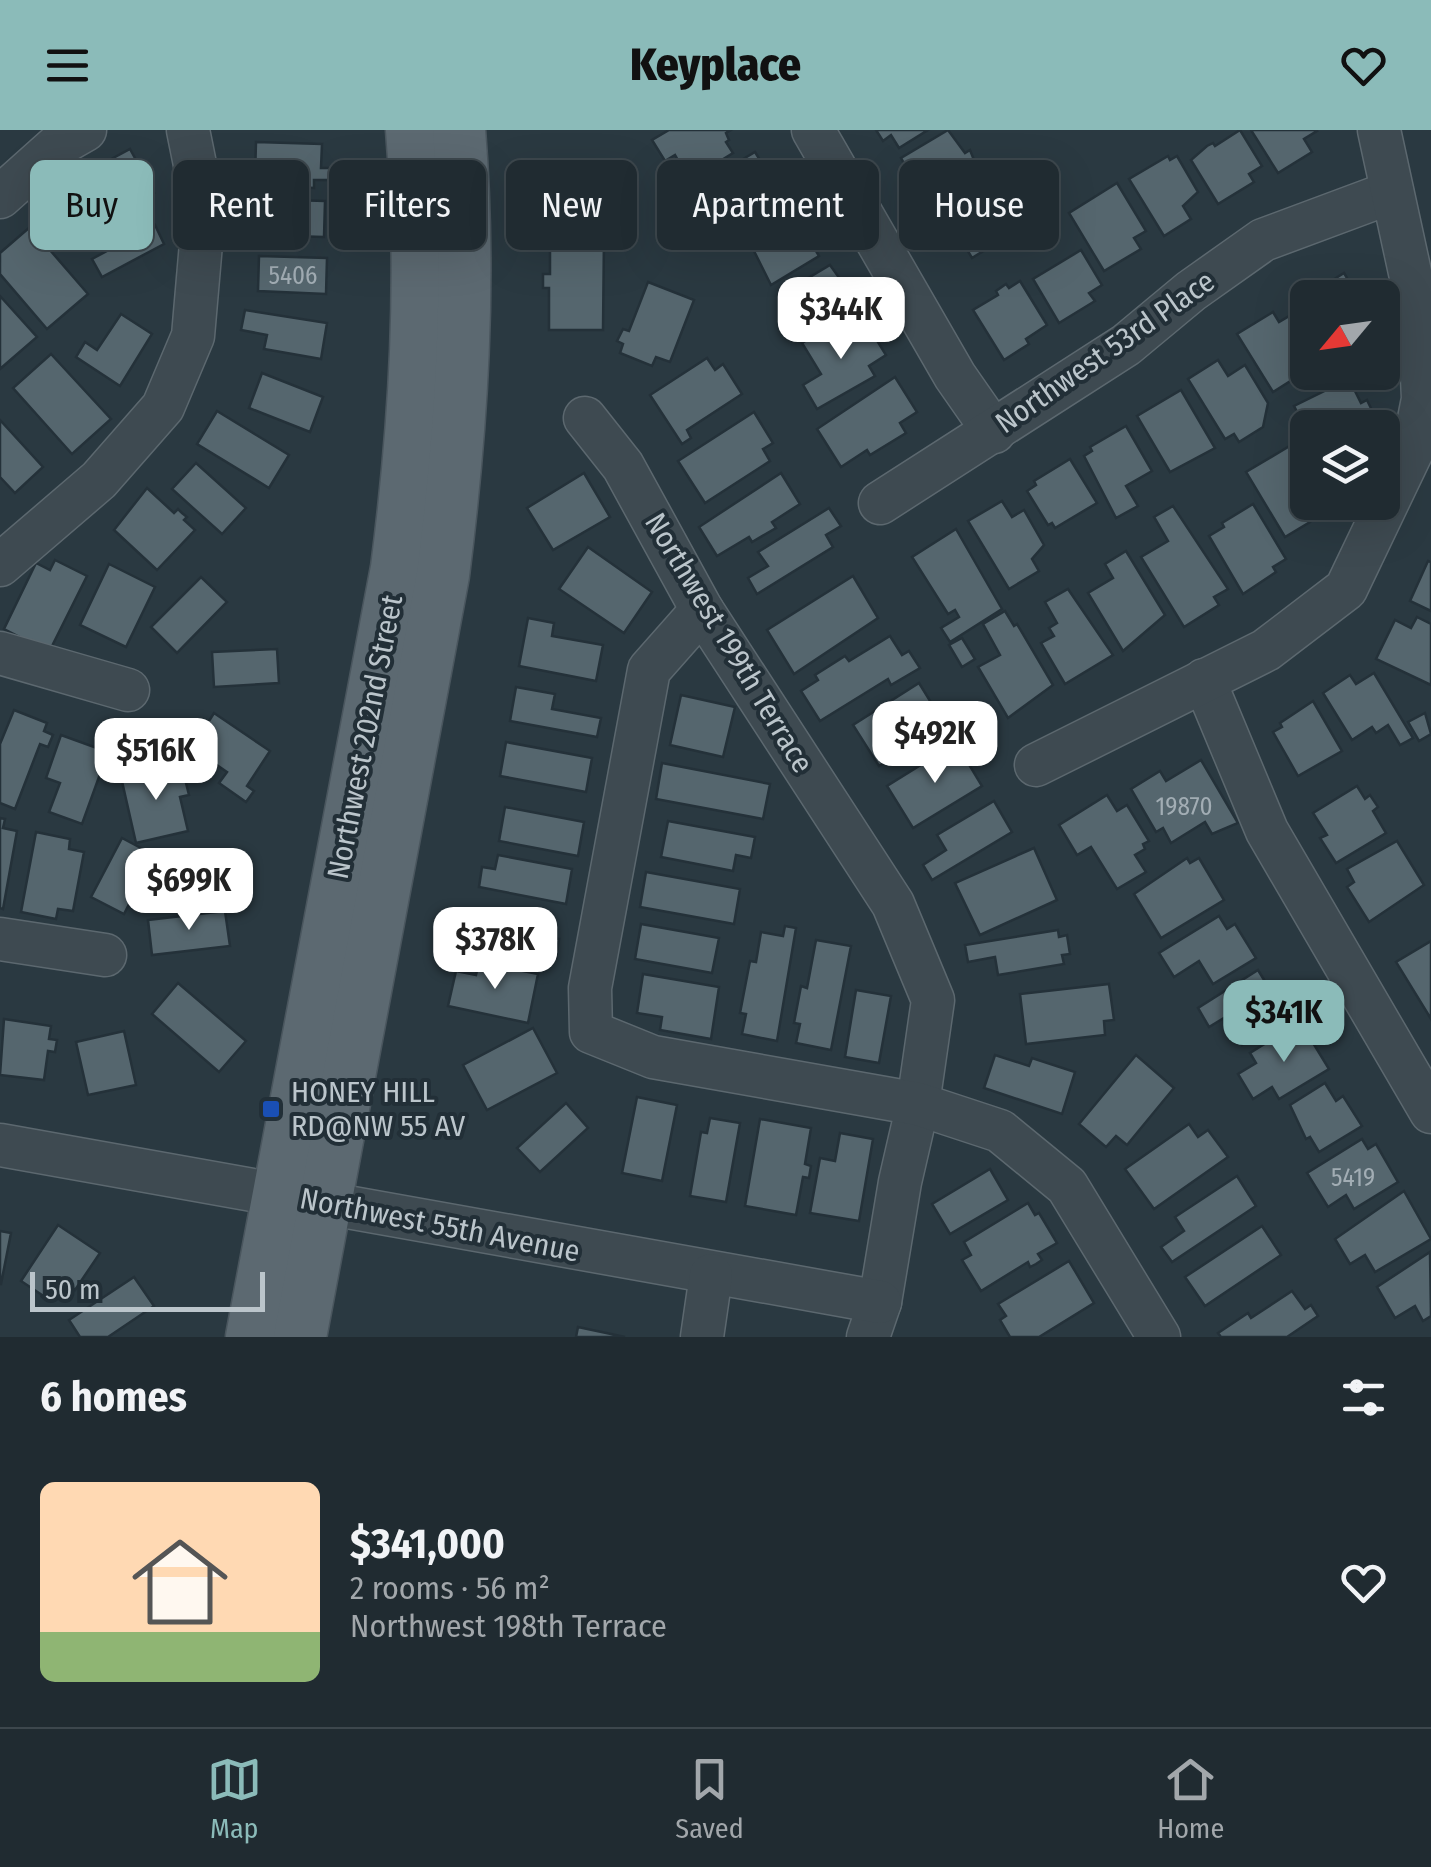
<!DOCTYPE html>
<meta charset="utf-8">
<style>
:root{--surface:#202b31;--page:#283339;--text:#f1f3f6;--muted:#a2a7ab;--line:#3d474d;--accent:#8bbbb9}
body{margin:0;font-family:"Fira Sans Condensed",sans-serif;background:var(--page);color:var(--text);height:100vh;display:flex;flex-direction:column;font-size:38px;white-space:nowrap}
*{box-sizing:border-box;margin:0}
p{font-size:32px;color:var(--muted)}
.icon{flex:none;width:55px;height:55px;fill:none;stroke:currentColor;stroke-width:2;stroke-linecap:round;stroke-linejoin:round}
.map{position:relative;height:1207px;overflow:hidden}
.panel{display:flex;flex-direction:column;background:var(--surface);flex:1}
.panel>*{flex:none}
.hud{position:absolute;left:30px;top:30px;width:1372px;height:90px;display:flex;gap:20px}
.needle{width:65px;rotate:241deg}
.tools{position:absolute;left:1290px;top:150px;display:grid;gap:20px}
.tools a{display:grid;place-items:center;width:110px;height:110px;border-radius:15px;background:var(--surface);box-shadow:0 10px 40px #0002,0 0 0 2px var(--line);font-size:50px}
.scale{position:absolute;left:30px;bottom:25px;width:235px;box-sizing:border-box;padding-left:10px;border:5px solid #bbc5cb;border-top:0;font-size:28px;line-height:35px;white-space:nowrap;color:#bbc5cb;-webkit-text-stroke:8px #222f37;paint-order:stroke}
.price{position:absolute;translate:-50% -85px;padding:0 22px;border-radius:20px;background:#fff;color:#222;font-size:32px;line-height:65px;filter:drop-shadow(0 2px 5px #0008)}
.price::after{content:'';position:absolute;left:50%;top:60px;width:30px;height:22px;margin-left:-15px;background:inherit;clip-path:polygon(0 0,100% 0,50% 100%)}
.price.on{background:var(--accent);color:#111}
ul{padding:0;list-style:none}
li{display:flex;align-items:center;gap:30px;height:250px;padding:0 40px}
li+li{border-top:2px solid var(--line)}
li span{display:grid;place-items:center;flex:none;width:280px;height:200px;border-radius:15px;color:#555}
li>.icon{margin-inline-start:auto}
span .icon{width:120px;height:120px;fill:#fffc;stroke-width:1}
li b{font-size:42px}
h2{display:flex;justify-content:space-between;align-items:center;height:120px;padding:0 40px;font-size:42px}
.chip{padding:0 35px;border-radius:15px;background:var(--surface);box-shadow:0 10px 40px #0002,0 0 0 2px var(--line);font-size:35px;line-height:90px}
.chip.on{background:var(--accent);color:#111}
header{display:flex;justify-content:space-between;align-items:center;height:130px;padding:0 40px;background:var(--accent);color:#111;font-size:45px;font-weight:800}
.menu{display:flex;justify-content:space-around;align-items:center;height:140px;border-top:2px solid var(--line);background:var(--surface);font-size:28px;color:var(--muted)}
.menu a{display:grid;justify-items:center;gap:5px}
.menu .on{color:var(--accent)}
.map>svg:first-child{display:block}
.building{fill:#55666e;stroke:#243139;stroke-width:2.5}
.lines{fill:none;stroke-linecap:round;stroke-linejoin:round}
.minor-casing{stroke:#5c686f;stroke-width:45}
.major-casing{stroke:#4a565e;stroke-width:55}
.minor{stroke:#3e4a51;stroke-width:42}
.major{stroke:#5c6971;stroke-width:52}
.transit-dot{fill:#1a4fb4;stroke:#222f37;stroke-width:4}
.labels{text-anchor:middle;stroke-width:8;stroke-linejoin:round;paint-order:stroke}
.number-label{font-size:25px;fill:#a2adb4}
.street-label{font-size:30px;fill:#bbc5cb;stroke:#222f37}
.poi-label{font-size:30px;fill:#bbc5cb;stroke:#222f37;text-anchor:start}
</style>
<header><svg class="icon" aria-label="menu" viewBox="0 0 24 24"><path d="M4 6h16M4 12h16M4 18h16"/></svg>Keyplace<svg class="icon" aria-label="heart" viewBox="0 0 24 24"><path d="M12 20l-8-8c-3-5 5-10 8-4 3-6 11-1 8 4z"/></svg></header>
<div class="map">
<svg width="1431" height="1207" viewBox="0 0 1431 1207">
<rect width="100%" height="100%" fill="#2a3941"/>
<g class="building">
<path d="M 669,0 L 731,0 L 726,3 L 729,10 L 726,12 L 733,23 L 689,50 L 675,25 L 665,31 L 652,10 Z"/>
<path d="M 876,0 L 928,0 L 899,18 L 891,5 L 883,11 Z"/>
<path d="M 948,0 L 965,23 L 970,20 L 980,45 L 935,72 L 921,50 L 916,54 L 901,28 Z"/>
<path d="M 1240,0 L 1262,36 L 1249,44 L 1254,52 L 1218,74 L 1191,30 L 1207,16 L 1213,13 L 1215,16 Z"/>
<path d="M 1251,0 L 1316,0 L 1317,1 L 1304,9 L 1312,22 L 1278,43 Z"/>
<path d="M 256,12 L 322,14 L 321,38 L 330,38 L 330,50 L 314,50 L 314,58 L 297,57 L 297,48 L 255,47 Z"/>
<path d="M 130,19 L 154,63 L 90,99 L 65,54 Z"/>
<path d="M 755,22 L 784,69 L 727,103 L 721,95 L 713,99 L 705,85 L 713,80 L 698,56 Z"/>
<path d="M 1168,26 L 1170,30 L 1177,26 L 1198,62 L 1183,76 L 1191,89 L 1164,106 L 1129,49 Z"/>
<path d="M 996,51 L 1024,96 L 972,128 L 965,116 L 958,120 L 935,84 Z"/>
<path d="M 1117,53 L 1146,101 L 1134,108 L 1141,119 L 1104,141 L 1069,83 Z"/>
<path d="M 258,69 L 325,71 L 324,107 L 257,105 Z"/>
<path d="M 791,79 L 819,126 L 771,155 L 746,105 Z"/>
<path d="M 155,95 L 164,114 L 102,147 L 92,129 Z"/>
<path d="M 30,97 L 88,164 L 47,199 L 0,144 L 0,123 Z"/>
<path d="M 550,106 L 604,106 L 603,200 L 549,200 L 549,158 L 543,158 L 543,144 L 550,144 Z"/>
<path d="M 1081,120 L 1102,155 L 1089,163 L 1095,171 L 1059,193 L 1033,149 Z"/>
<path d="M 259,126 L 327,128 L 326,164 L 258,161 Z"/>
<path d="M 830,135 L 860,177 L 819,202 L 795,156 Z"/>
<path d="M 1344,143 L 1359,168 L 1308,168 L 1308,192 L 1296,173 Z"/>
<path d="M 1020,151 L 1047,195 L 1026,209 L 1029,214 L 1004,230 L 973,180 L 998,165 L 996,161 L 1006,154 L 1009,158 Z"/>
<path d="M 648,152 L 694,170 L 670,232 L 656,227 L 652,236 L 620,223 L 623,214 L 617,211 L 623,199 L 629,201 Z"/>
<path d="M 0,166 L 37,207 L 0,239 Z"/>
<path d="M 245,180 L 327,193 L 321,229 L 264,219 L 267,205 L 241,200 Z"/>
<path d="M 1273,182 L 1279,192 L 1291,185 L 1308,211 L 1308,242 L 1318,242 L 1304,251 L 1300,245 L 1273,262 L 1237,204 Z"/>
<path d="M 121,184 L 152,204 L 120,256 L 76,227 L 85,212 L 97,220 Z"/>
<path d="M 865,191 L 886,225 L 869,236 L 875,246 L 817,279 L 803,255 L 821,244 L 802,213 L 830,196 L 837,208 Z"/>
<path d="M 51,224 L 111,289 L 72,324 L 13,258 Z"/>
<path d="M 707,228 L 715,240 L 723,234 L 742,264 L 687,300 L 691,308 L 682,314 L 650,265 Z"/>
<path d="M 1218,230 L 1228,246 L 1245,235 L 1268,273 L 1263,297 L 1239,312 L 1234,304 L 1225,309 L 1188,249 Z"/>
<path d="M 262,243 L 323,267 L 310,302 L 249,278 Z"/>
<path d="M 895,247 L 917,282 L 900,293 L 906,303 L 870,325 L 867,320 L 841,337 L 817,299 Z"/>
<path d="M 1349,249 L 1361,273 L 1367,270 L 1379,295 L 1308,298 L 1305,331 L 1293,303 L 1305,297 L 1294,276 Z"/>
<path d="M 1181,260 L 1215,318 L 1170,342 L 1137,286 Z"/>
<path d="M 217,281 L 289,325 L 269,358 L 197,314 Z"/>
<path d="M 754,282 L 773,313 L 763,319 L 770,331 L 705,373 L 678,331 Z"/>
<path d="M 0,290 L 43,337 L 15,363 L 0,347 Z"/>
<path d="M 1126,296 L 1152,341 L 1126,356 L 1138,376 L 1116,388 L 1084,326 L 1092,321 L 1090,317 Z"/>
<path d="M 1293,314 L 1308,339 L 1308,372 L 1328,374 L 1307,386 L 1310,392 L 1285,407 L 1246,342 Z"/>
<path d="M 1070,329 L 1097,373 L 1055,398 L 1052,393 L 1048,395 L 1027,361 L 1036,355 L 1034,351 Z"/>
<path d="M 196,333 L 246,378 L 222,404 L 172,359 Z"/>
<path d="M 584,343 L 610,387 L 553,420 L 527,378 Z"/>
<path d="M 781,343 L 800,374 L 772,392 L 776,398 L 752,412 L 749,407 L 717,426 L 699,397 Z"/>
<path d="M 147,358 L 174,383 L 178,379 L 182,383 L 187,387 L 184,390 L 195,400 L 157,440 L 114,400 Z"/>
<path d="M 1002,371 L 1012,387 L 1024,380 L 1044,415 L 1032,429 L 1039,441 L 1009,459 L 968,391 Z"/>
<path d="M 1253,374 L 1286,429 L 1273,437 L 1276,442 L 1243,464 L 1209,406 L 1224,397 L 1222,393 Z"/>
<path d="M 1173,376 L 1228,459 L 1214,467 L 1219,475 L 1184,497 L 1141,427 L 1168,411 L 1154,387 Z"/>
<path d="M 829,378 L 841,396 L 826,405 L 833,417 L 757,464 L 748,448 L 768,436 L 758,422 Z"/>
<path d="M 956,399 L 1002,479 L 950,512 L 941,498 L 959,487 L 955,480 L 948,484 L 912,427 Z"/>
<path d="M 588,417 L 652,462 L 624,503 L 559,459 Z"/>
<path d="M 1126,421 L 1165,485 L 1123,521 L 1088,463 L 1113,448 L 1105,434 Z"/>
<path d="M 55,430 L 87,446 L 49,522 L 4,499 L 36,433 L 50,440 Z"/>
<path d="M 1428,431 L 1431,432 L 1431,481 L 1410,471 Z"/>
<path d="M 109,434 L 155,457 L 126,517 L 80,495 Z"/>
<path d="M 853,446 L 878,488 L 794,544 L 767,500 Z"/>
<path d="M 201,447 L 227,472 L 177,523 L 151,497 Z"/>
<path d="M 1068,459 L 1113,525 L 1065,554 L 1041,513 L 1054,506 L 1049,498 L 1057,493 L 1045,472 Z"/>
<path d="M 1005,481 L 1014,496 L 1017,494 L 1053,555 L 1008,588 L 978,537 L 1000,525 L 983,494 Z"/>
<path d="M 1417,487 L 1431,494 L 1431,555 L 1376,529 L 1395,490 L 1411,498 Z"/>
<path d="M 528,488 L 554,493 L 552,506 L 603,515 L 596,551 L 519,536 Z"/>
<path d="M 890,506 L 902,525 L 909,521 L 920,538 L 891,555 L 888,549 L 820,591 L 801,561 L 818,550 L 815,545 L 845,526 L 849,531 Z"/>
<path d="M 962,508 L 975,529 L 962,537 L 949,515 Z"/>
<path d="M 277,519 L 279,553 L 214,557 L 212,522 Z"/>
<path d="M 1374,543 L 1413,608 L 1400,615 L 1388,595 L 1376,603 L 1372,597 L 1352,610 L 1323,563 L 1350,545 L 1356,554 Z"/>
<path d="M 919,553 L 945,595 L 879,636 L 853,595 Z"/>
<path d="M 516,557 L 555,564 L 552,579 L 601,588 L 597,607 L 510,591 Z"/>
<path d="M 681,565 L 735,577 L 723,627 L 670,615 Z"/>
<path d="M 1313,571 L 1342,621 L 1298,646 L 1273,602 L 1282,597 L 1280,593 Z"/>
<path d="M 14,580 L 47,593 L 44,601 L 53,605 L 48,617 L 40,614 L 15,679 L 0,673 L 0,614 Z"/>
<path d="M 214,583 L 270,621 L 247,656 L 254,661 L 246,672 L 219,653 L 227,642 L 192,618 Z"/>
<path d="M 1425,583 L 1431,604 L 1419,611 L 1408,592 Z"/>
<path d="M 61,605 L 108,622 L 82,694 L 49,682 L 60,653 L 46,648 Z"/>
<path d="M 506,612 L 592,628 L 586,662 L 500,646 Z"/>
<path d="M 956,613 L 982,656 L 913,698 L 887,656 Z"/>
<path d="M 1201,630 L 1238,693 L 1212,704 L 1205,692 L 1171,713 L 1163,698 L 1156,702 L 1131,659 L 1160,641 L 1166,651 Z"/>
<path d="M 662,633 L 770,654 L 763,689 L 656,669 Z"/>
<path d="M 173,636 L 182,637 L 189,665 L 180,667 L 188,701 L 136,713 L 121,647 Z"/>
<path d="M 1357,656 L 1365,669 L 1370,665 L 1378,677 L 1373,681 L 1386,703 L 1336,733 L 1320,708 L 1327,705 L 1313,683 Z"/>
<path d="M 1107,665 L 1117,681 L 1127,675 L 1149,711 L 1143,714 L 1145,719 L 1135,725 L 1146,742 L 1117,759 L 1091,717 L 1077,725 L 1059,695 Z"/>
<path d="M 994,671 L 1012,702 L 932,750 L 923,735 L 946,720 L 937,705 Z"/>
<path d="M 505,677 L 584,692 L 578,726 L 499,711 Z"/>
<path d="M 0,688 L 5,689 L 3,698 L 17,701 L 3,779 L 0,778 Z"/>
<path d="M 668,691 L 755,707 L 751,728 L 736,725 L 733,741 L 661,727 Z"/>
<path d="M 36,702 L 70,709 L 69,719 L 84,722 L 73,781 L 58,779 L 56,789 L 21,782 Z"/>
<path d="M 122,708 L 154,725 L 124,784 L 91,767 Z"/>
<path d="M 1397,711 L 1424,755 L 1369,792 L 1347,757 L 1354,752 L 1347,739 Z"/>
<path d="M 1034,718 L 1057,770 L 980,805 L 955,753 Z"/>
<path d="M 498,725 L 572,739 L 566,774 L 479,757 L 482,737 L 495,739 Z"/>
<path d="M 1187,728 L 1190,733 L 1199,728 L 1224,770 L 1161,808 L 1134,764 Z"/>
<path d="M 646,742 L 740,759 L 734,794 L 640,777 Z"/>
<path d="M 225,781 L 230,816 L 152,825 L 148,790 Z"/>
<path d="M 1219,786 L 1227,799 L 1235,794 L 1256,828 L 1213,854 L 1199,831 L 1174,847 L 1159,823 Z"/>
<path d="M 472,792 L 559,809 L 556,828 L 469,811 Z"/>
<path d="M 641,794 L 719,808 L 712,843 L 635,829 Z"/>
<path d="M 785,796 L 796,798 L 777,911 L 742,904 L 746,884 L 740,883 L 750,831 L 756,832 L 761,802 L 783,806 Z"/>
<path d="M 1058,800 L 1059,807 L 1067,805 L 1070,824 L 1062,825 L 1064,834 L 998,845 L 995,827 L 968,832 L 965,815 Z"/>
<path d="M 816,810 L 851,816 L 831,920 L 796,913 L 800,894 L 794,893 L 801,856 L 807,858 Z"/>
<path d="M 1431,811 L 1431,889 L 1396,832 Z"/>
<path d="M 479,832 L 538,844 L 528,893 L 448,876 L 456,841 L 476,845 Z"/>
<path d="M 1258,840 L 1269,858 L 1274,855 L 1292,883 L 1242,915 L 1224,888 L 1209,897 L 1198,878 Z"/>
<path d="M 643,844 L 719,857 L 711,909 L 660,900 L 662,887 L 637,883 Z"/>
<path d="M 178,853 L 246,911 L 219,942 L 152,884 Z"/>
<path d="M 1109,854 L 1114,890 L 1104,891 L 1105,905 L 1026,914 L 1020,864 Z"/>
<path d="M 856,860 L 891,866 L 879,933 L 845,927 Z"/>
<path d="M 4,889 L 51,896 L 49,909 L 57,910 L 55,922 L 48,921 L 44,950 L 0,945 Z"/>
<path d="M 1295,895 L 1302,906 L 1307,903 L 1329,939 L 1279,969 L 1272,957 L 1253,969 L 1238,944 L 1256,933 L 1250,923 Z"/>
<path d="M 533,898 L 557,943 L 487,980 L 463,935 Z"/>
<path d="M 124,901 L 136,955 L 88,965 L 76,912 Z"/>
<path d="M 995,925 L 1029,936 L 1032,928 L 1075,942 L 1062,984 L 984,958 Z"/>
<path d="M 1136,925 L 1174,958 L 1127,1015 L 1116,1006 L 1106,1017 L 1079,994 Z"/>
<path d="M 1325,953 L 1336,971 L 1343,966 L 1362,996 L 1319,1022 L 1310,1007 L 1306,1009 L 1290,975 Z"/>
<path d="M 637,967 L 677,975 L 662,1051 L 622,1043 Z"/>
<path d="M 566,973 L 588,998 L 540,1042 L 517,1018 Z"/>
<path d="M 710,988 L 740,993 L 726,1072 L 690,1066 L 701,1002 L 707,1003 Z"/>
<path d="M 760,989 L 811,998 L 805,1034 L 811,1036 L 809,1048 L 803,1047 L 796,1085 L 745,1076 Z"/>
<path d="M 1189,994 L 1198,1007 L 1208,1000 L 1228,1027 L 1154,1079 L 1125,1039 Z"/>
<path d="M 840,1003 L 873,1009 L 859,1091 L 810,1083 L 820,1028 L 835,1031 Z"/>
<path d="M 1362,1009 L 1368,1019 L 1376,1014 L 1398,1052 L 1354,1079 L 1346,1065 L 1328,1077 L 1307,1043 Z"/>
<path d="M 990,1039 L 1008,1070 L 950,1104 L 932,1074 Z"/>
<path d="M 1237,1046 L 1256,1076 L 1172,1132 L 1161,1117 L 1184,1101 L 1175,1087 Z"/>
<path d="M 1404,1061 L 1431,1109 L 1375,1142 L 1365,1125 L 1350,1134 L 1335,1109 Z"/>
<path d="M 1028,1073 L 1035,1085 L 1039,1083 L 1057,1113 L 1038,1124 L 1042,1130 L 1036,1134 L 1030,1137 L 1028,1132 L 981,1161 L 962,1130 L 971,1125 L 964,1112 Z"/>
<path d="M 58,1095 L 100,1123 L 75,1160 L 63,1152 L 51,1171 L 21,1151 Z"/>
<path d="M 1262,1096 L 1281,1125 L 1205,1176 L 1185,1147 Z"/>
<path d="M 0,1101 L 11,1103 L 1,1154 L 0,1154 Z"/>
<path d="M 1430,1122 L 1431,1186 L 1423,1191 L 1415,1176 L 1395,1188 L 1377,1157 Z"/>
<path d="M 1069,1131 L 1094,1173 L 1039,1207 L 1010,1207 L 1000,1190 L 1006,1186 L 998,1174 Z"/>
<path d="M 134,1147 L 154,1176 L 108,1207 L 80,1207 L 69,1190 Z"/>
<path d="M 1292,1161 L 1305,1179 L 1311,1175 L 1318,1186 L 1287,1207 L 1221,1207 L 1218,1203 L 1248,1183 L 1251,1188 Z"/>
<path d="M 578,1197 L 625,1207 L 576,1207 Z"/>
</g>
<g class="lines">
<g class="minor-casing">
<g id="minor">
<path d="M 813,0 L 955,246 L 994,302"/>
<path d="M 0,67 L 57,16 L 85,0"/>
<path d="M 585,288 L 623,336 L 702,480 L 893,774 L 933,870 L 918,974 L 900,1052 L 880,1172 L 868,1207"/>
<path d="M 880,373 L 1126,215 L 1191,161 L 1263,110 L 1392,62"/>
<path d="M 0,435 L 99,350 L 163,277 L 193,206 L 204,79 L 188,0"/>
<path d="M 702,480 L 649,540 L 590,858 L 591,902 L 653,927 L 918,974 L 1000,1001 L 1067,1056 L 1159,1207"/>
<path d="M 0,523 L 128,560"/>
<path d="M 1204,550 L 1267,701 L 1431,982"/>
<path d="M 1036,635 L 1266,520 L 1346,459 L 1413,319 L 1423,269 L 1419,184 L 1379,0"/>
<path d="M 0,809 L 105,825"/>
<path d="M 0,1015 L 880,1172"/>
<path d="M 702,1207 L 711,1145"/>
</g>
</g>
<g class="major-casing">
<g id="major">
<path d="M 252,1207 L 397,438 C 416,291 424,148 412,0"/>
<path d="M 300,1207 L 443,445 C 462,296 471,150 459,0"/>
</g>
</g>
<use href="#minor" class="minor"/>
<use href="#major" class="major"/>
</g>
<rect class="transit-dot" x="261" y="969" width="20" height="20" rx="5"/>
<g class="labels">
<g class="number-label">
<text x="293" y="154">5406</text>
<text x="1184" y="685">19870</text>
<text x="1353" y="1056">5419</text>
</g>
<g class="street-label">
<text transform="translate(1105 222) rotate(-35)" y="10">Northwest 53rd Place</text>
<text transform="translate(729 513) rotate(59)" y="10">Northwest 199th Terrace</text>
<text transform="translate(365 607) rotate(-79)" y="10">Northwest 202nd Street</text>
<text transform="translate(440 1095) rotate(11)" y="10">Northwest 55th Avenue</text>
</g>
<g class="poi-label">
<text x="291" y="972">HONEY HILL<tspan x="291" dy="34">RD@NW 55 AV</tspan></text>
</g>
</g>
</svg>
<div class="tools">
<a><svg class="needle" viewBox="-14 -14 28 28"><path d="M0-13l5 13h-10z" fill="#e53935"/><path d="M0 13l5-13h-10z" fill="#a2a7ab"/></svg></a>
<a><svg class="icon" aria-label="layers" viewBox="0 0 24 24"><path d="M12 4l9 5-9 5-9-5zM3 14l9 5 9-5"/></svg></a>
</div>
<div class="scale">50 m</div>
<b class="price" style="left:841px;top:232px">$344K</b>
<b class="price" style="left:935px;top:656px">$492K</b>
<b class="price" style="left:156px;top:673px">$516K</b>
<b class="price" style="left:189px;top:803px">$699K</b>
<b class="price" style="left:495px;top:862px">$378K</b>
<b class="price on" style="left:1284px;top:935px">$341K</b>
<div class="hud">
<a class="chip on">Buy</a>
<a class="chip">Rent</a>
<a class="chip">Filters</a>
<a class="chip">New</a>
<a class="chip">Apartment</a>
<a class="chip">House</a>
</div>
</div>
<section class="panel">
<h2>6 homes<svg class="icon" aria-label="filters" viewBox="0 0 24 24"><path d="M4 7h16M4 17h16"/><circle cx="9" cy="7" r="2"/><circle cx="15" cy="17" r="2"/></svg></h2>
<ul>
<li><span style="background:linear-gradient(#ffd9b3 75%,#8fb573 0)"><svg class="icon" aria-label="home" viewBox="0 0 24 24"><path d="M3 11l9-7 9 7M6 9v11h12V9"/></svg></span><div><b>$341,000</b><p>2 rooms · 56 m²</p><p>Northwest 198th Terrace</p></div><svg class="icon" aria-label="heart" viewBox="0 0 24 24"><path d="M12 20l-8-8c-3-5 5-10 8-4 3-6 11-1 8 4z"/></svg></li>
</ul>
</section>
<nav class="menu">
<a class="on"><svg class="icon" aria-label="map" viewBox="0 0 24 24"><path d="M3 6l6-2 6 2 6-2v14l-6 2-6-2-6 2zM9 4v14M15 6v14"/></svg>Map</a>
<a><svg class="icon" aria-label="saved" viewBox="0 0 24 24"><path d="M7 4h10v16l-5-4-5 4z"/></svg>Saved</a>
<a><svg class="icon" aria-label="home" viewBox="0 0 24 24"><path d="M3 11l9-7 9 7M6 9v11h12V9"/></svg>Home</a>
</nav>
